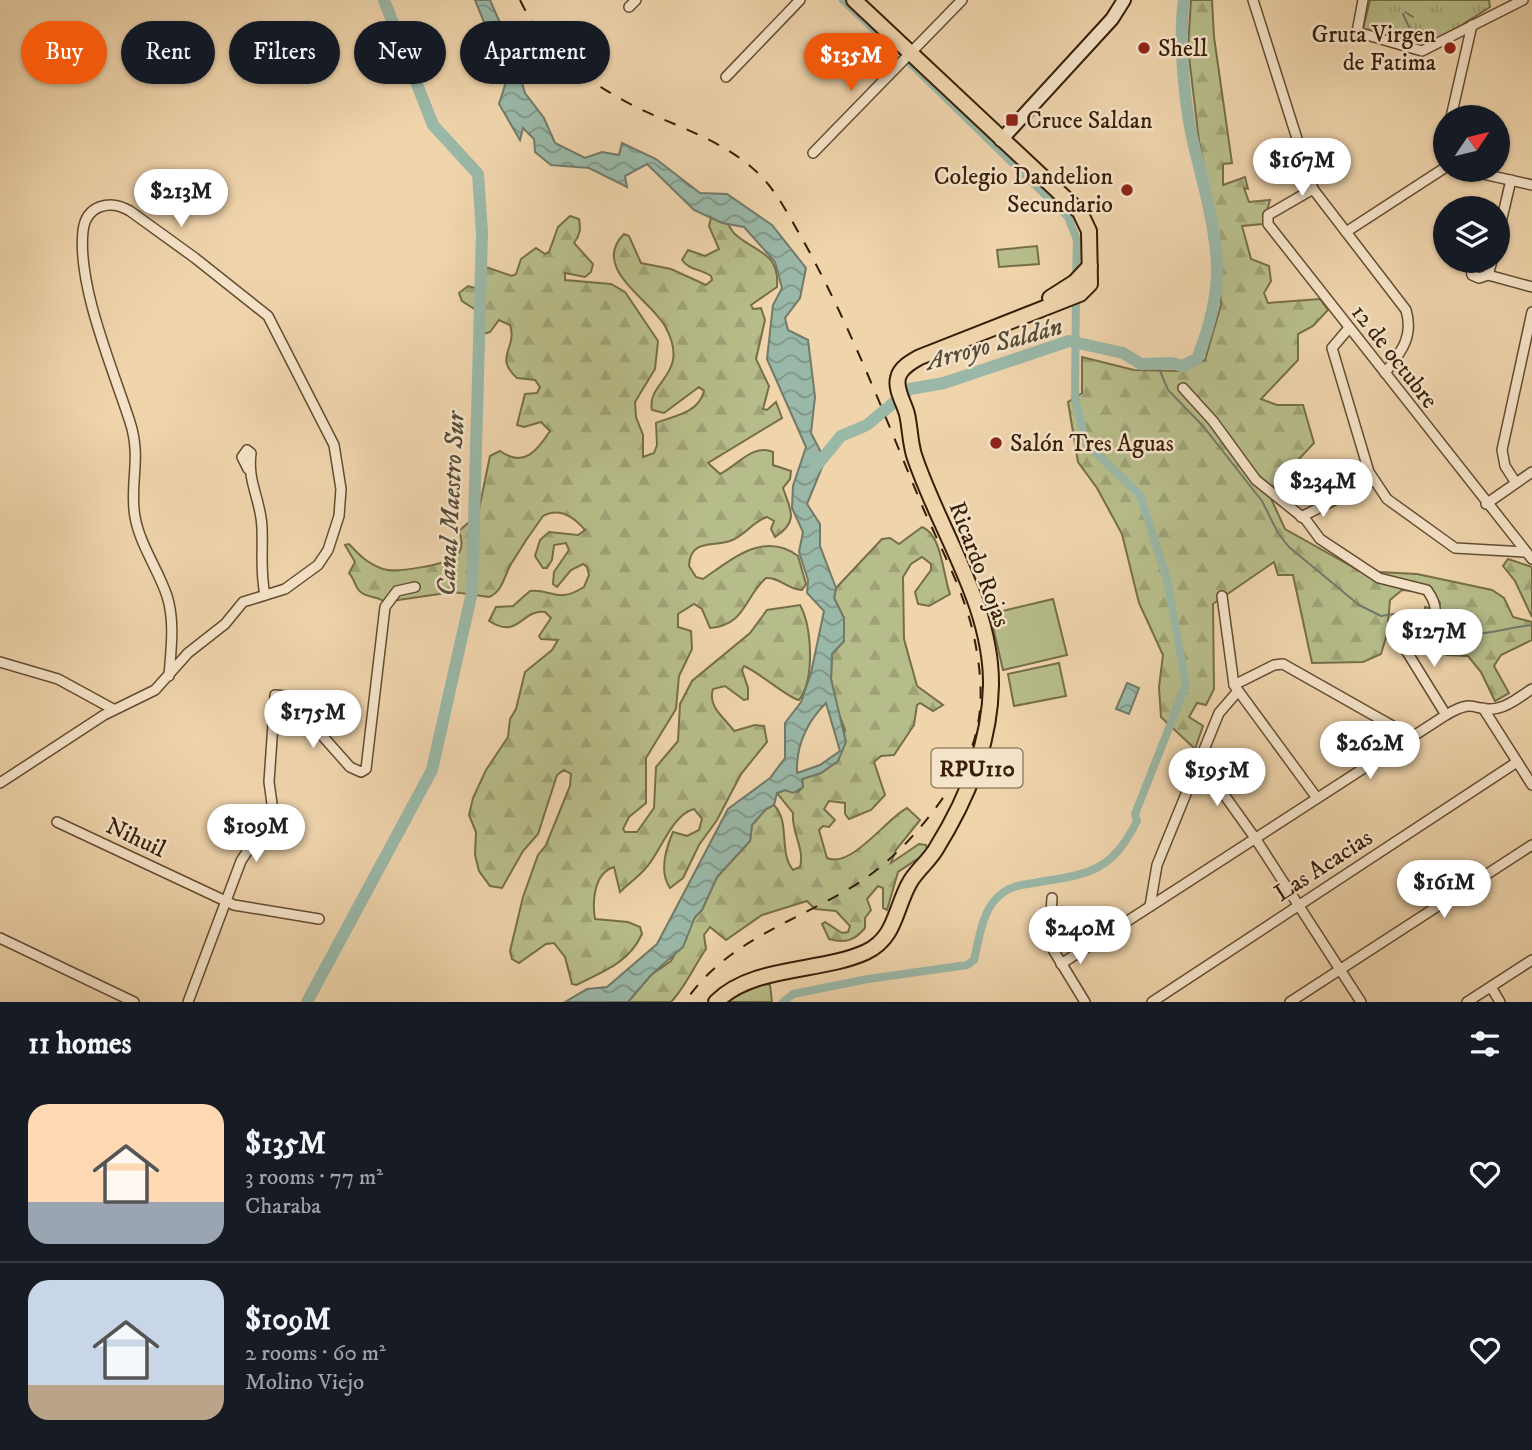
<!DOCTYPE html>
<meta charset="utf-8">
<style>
:root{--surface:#171b24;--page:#20242c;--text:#f1f3f6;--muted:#9ea1a6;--line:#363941;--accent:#ea580c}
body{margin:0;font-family:"IM FELL DW Pica",serif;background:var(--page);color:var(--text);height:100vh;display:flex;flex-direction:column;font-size:26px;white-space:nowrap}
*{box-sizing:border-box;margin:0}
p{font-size:23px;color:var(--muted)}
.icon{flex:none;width:38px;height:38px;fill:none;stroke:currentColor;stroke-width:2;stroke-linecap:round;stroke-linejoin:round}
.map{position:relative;height:1002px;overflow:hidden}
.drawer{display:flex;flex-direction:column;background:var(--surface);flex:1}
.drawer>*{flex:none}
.hud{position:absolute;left:21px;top:21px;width:700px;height:63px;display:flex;gap:14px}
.needle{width:46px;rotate:55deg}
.buttons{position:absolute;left:1433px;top:105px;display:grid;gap:14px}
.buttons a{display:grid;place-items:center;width:77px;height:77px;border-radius:50%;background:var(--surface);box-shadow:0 2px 5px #0004;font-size:35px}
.price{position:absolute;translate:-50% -60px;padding:0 16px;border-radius:24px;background:#fff;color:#222;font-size:23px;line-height:46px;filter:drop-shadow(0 2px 4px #0008)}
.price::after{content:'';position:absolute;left:50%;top:42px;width:21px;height:16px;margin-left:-10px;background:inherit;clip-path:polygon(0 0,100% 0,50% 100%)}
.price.on{background:var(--accent);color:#fff}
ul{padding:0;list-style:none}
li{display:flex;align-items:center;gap:21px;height:175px;padding:0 28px}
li+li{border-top:2px solid var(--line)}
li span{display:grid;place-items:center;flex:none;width:196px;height:140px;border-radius:21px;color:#555}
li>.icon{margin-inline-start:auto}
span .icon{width:84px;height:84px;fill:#fffc;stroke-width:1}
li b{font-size:30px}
h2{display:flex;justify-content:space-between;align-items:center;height:84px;padding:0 28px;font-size:30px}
.chip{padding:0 24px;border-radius:32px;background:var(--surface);box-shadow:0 2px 5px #0004;font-size:24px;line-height:63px}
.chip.on{background:var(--accent);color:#fff}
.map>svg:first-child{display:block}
.grass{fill:#b7bd8a;stroke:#766e48;stroke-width:2}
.forest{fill:url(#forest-firs);stroke:#766e48;stroke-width:2}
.park{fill:url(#park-tufts);stroke:#766e48;stroke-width:2}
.water{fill:url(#water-waves);stroke:#727a68;stroke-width:2;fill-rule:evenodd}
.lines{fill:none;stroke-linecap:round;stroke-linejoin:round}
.stream{stroke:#727a68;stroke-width:2}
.canal{stroke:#9ab8a8;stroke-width:8}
.river{stroke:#9ab8a8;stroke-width:12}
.street-casing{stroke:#644c30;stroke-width:12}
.secondary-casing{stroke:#361e07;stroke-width:16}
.primary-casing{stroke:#361e07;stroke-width:18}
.street{stroke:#f5e3c9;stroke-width:9}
.secondary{stroke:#f5e3c9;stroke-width:12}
.primary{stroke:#efd4ac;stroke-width:14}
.rail{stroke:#361e07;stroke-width:2;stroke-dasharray:12 12;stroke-linecap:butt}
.poi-dot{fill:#8f2418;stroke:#f5e3c9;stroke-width:2.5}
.labels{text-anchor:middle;stroke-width:5;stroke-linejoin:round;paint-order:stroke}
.shield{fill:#f5e3c9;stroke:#6f5941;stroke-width:2}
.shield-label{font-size:23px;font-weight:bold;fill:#361e07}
.poi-label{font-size:24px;fill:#361e07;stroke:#f5e3c9;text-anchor:start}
.street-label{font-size:24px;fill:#361e07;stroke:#f5e3c9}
.water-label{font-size:26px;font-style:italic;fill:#544c37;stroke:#f5e3c9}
</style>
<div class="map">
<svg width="1532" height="1002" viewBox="0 0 1532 1002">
<defs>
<pattern id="forest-firs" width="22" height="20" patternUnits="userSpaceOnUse" patternTransform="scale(1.75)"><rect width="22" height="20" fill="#b7bd8a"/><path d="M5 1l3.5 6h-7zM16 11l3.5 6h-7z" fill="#9ea276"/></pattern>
<pattern id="park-tufts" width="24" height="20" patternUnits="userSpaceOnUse" patternTransform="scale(1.75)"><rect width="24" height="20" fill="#b7bd8a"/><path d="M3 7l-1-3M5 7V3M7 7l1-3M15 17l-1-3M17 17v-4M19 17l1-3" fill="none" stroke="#9ea276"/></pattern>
<pattern id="water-waves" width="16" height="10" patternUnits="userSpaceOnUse" patternTransform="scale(1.75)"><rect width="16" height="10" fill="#9ab8a8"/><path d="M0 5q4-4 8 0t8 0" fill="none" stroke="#7e9587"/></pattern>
</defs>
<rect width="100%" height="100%" fill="#efd4ac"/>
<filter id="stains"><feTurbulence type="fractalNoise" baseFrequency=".00286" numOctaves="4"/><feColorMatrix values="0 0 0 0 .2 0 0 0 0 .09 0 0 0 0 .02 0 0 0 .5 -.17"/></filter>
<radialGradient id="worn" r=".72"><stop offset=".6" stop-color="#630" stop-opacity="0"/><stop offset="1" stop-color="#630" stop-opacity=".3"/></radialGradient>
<g class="grass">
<path d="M 1037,246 L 1039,264 L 999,267 L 997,250 Z"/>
<path d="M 1053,599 L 1067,655 L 1003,670 L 990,614 Z"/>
<path d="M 1059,663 L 1066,696 L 1014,706 L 1008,674 Z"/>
</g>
<g class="forest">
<path d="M 1191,0 L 1212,0 L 1214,37 L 1232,163 L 1223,164 L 1223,185 L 1245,177 L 1248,189 L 1244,188 L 1249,202 L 1270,200 L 1263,224 L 1242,226 L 1251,259 L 1269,266 L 1271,281 L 1264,293 L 1268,303 L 1320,299 L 1328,310 L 1313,326 L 1298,334 L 1298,360 L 1261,399 L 1277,405 L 1303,405 L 1314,443 L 1268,492 L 1285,529 L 1360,571 L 1417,574 L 1492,590 L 1504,598 L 1513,617 L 1532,622 L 1532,640 L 1501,655 L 1494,666 L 1509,693 L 1495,701 L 1481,672 L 1468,656 L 1446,655 L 1434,645 L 1412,643 L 1414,635 L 1437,628 L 1408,620 L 1410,611 L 1425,612 L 1425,607 L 1438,610 L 1440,603 L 1433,593 L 1402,590 L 1390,600 L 1387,634 L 1381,654 L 1363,662 L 1312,663 L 1293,575 L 1278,575 L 1274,562 L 1213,604 L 1214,689 L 1206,705 L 1197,703 L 1189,717 L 1203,726 L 1195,749 L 1161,717 L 1159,687 L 1163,655 L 1139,603 L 1122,534 L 1097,488 L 1078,462 L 1068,402 L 1082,393 L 1082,357 L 1134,370 L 1178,371 L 1205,360 L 1221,305 L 1215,223 L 1199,141 L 1188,48 Z"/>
<path d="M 570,216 L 579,219 C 581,229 580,235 574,243 L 593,264 L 591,272 L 585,277 L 565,273 L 565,280 L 611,284 L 625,292 L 658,341 L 655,369 L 635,402 L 636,417 L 643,435 L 643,457 L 654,453 L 657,445 L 656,423 C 673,416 699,413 704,391 L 699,387 L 664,413 L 652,410 C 646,381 692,375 665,326 C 650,299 590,268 624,234 L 629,236 L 641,263 L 671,269 L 706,285 L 712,280 L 711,276 C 701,269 689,270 682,260 L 688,250 L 705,256 L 719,249 L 709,226 L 711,218 L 726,221 C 729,225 732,232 736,235 C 755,252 780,252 777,287 L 751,305 L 753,309 L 761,308 L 765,320 L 756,359 L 769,386 L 763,409 L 767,410 L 776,402 L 782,418 L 708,463 L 720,474 C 737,466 753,443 773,452 L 773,465 L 791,471 L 790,479 L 783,488 C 790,509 800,521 775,537 L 771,529 L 774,521 L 767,517 C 753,521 745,536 730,541 C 712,547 690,539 689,566 L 696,577 L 703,579 C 731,560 764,530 798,556 L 806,584 L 802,590 C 788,590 780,577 766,578 C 744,597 746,625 710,628 L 702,609 L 694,604 L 678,614 L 678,627 L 691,631 L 692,649 L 679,676 L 676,709 L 646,758 L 646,803 L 629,817 L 623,829 L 625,832 L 637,832 L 654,808 L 656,767 L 678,741 L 680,704 L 692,681 L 750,633 L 767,610 L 800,605 C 812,627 815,679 799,700 C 789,699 759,672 744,666 L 742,670 L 748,688 L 748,699 L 744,700 L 725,686 L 713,689 C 707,707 725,718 734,731 L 755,725 L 764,726 L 767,742 L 741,774 L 717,820 L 699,845 L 683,878 L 670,888 C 659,872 666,848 673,832 L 687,836 L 699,830 L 702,819 L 694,809 C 671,815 660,854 645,869 C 637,878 628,884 620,892 L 614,867 C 594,873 592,901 595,919 L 628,922 L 640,927 L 642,934 C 629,963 602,972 576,985 L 572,984 L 565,957 L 554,943 L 546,944 L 519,963 L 512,959 L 510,951 L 523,897 L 538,855 L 546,845 L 570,786 L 571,774 L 564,770 L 557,775 L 538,834 L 523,851 L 502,888 L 490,886 L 479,871 L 475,855 L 476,832 L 469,815 L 473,798 L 486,770 L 508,737 L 510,719 L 516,709 L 525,672 L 552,650 L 558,640 L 541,639 L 539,636 L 551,618 L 545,612 C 521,609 519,640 489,621 L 496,607 L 513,606 L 530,591 C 553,589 557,604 584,587 L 589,575 L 587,567 L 583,564 L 571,570 L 557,587 L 553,584 L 554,572 L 569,550 L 566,543 L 554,545 L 552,560 L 547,568 L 543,568 L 535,556 L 540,540 L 549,532 L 578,535 L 585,530 C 574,517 559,507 543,516 C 532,531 520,549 511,564 C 504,576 503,591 489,597 L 453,592 L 385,602 C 377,596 369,598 362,593 C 355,589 355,579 349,573 L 355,562 L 345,545 L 349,544 C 360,556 367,563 383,569 C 396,573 446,565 456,556 C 464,549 462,539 459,531 L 478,514 L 490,456 L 500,451 C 524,468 537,451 550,431 L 541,422 L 524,427 L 517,425 L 525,394 L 537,393 L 540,387 L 535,380 L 517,378 C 493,357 518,348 510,325 L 499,320 L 490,332 L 484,334 L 478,327 L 476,310 L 462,301 L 459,293 L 468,286 L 483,290 L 486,267 L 512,276 L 516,274 L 521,259 L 536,248 L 545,254 L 549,252 L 558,227 Z"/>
<path d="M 922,527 C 942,534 943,576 950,594 L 929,606 L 918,604 L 915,592 L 931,570 L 931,564 L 922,557 L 911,564 L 903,577 L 904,639 L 917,686 L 943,705 L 933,711 L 920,703 L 917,705 L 914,725 L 894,755 L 881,756 L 874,762 L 885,795 L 871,810 L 849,819 L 845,814 L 845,803 L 829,801 L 824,809 L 835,820 L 829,827 L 823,826 L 819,830 L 827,858 C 851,869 886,819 907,808 L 920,820 L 896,850 L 891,863 L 919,844 L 926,845 L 928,852 L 898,872 L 887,910 L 883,908 L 883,888 L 878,886 L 867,899 L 871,910 L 865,918 L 865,928 C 855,940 845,944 829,939 L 822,924 L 825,922 L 842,933 L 848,932 L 850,926 L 836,911 L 815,909 L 807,901 L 762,915 L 726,940 L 710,927 L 704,935 L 706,949 C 694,966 685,988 671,1002 L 628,1002 L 651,975 L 671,961 L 695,917 L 702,910 L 717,877 L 750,841 L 752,825 L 766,809 L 774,805 C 791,823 778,851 793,870 L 800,867 C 805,848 791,832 793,813 L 777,793 L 785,790 L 798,792 L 803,787 L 802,779 L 821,773 L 838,761 L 845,730 L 836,706 L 831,679 L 832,654 L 844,641 L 844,618 L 834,598 L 836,588 L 882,539 L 890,538 L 899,544 Z"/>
<path d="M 1508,559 L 1532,567 L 1532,617 L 1515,581 L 1503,566 Z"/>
<path d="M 763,982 L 770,985 L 772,1002 L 728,1002 L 741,988 Z"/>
</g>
<path class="park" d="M 1370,0 L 1489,0 L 1490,7 L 1424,49 L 1362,33 Z"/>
<g class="water">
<path d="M 475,0 L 490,0 L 512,50 L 525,93 L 544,118 L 555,143 L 585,158 L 602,152 L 619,155 L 622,143 L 656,159 L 700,193 L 727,194 L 772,225 L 806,268 L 800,298 L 785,318 L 788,330 L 808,340 L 815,397 L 811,433 L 825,460 L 807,504 L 820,524 L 820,546 L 836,588 L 834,598 L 844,618 L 844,641 L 832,654 L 831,679 L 846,742 L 838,761 L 821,773 L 802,779 L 803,787 L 793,793 L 785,790 L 777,793 L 774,805 L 766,809 L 752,825 L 750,841 L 717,877 L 702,910 L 695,917 L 683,947 L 651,975 L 628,1002 L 565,1002 L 587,989 L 607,987 L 657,944 L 728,809 L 770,778 L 785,758 L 785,723 L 801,702 L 811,673 L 824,611 L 807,593 L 808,580 L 799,552 L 803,532 L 792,508 L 793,486 L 806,447 L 767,359 L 773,305 L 782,288 L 775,262 L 744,227 L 722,223 L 694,210 L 647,164 L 625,176 L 627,187 L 589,168 L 551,165 L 535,152 L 534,139 L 523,128 L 520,140 L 499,104 L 507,79 ZM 826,703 L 840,751 L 820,765 L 797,773 C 796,746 807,722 826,703 Z"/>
<path d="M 1127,683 L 1139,688 L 1129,714 L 1116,709 Z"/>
</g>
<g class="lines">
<g class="stream">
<path d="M 1405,12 L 1413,17"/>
<path d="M 1403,14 L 1409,27"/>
<path d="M 1158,366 L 1168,390 L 1203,426 L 1262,501 L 1278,533 L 1289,547 L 1359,605 L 1381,616 L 1401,613 L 1424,622"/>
<path d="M 1429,624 C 1462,645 1496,629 1532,625"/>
</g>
<g class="canal">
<path d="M 843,0 L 897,51"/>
<path d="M 909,62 L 1068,217 L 1077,240 L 1076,281"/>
<path d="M 783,1002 L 793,994 L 868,979 L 967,965 L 974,960 C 979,940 982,910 999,896 C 1010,885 1024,885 1039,882 C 1092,874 1112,870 1137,821 L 1135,814 L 1186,685 L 1167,579 L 1140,495 L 1089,446 L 1083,432 L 1075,398 L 1076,294"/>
</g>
<g class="river">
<path d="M 813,470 L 841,436 L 867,425 L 910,389 L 944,383 L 1069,341 L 1123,353 L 1141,364 L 1172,363 L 1182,366 L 1197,359 C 1208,331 1218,295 1217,265 C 1215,227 1205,190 1196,154 C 1185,113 1178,41 1184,0"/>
<path d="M 307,1002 L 432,770 L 472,592 L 482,233 L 478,174 L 433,125 L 384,0"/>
</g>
<g class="street-casing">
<g id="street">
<path d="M 1253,0 L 1313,189 L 1406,310 C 1414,337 1401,352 1385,373"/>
<path d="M 1363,0 L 1357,32 L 1422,51 L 1523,0"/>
<path d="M 629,7 L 636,0"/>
<path d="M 726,77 L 800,0"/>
<path d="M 1451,117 L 1472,25"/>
<path d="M 813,153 L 962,0"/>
<path d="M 1465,170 L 1532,185"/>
<path d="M 1313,189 L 1268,215 L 1268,224 L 1532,559"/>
<path d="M 1346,232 L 1446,167"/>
<path d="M 1498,235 L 1511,180"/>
<path d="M 1470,261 L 1472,275 L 1479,278 L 1488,275"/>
<path d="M 1488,275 L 1532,287"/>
<path d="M 1488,275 L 1492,261"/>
<path d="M 1349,328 L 1332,348 L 1369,472 L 1387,499 L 1455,548 L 1525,552"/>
<path d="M 1183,388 L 1213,421 L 1256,480 L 1306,520 L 1320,539 L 1379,578 L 1427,590 C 1448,620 1424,621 1407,636 L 1404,647 L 1446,715"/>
<path d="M 248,469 L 242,457 L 247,450 L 251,453 C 247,483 261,499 262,528 C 263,551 260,572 265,595"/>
<path d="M 1516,483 L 1505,466 L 1502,450 L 1532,312"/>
<path d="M 1486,504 L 1532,472"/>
<path d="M 1301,517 L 1372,481"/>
<path d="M 1222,596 L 1234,685 L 1317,798"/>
<path d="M 0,662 L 58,679 L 113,709"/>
<path d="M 1234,685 L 1274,665 L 1283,664 L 1412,737"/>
<path d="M 1483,708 L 1532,785"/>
<path d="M 1200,761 L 1255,838 L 1361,1002"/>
<path d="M 0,783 L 104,715 L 155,690 L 188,653 L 225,624 L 243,602 L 285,589 L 318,565 L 328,550 L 339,516 L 341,489 L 334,445 L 268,316 L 195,258 L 130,211 C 110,199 86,205 83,231 C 77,286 113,369 130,422 C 142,459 129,484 135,517 C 140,545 158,569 167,596 C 175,621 171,650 169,676"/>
<path d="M 57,822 L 234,905 L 319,919"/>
<path d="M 1052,898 L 1049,943 L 1085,1002"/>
<path d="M 1150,906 L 1157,865 L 1219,713 L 1238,691"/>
<path d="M 0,938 L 134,1002"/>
<path d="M 1061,964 L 1446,715 C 1478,696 1473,714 1498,708 C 1510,706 1522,695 1532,689"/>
<path d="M 1491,987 L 1500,1002"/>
<path d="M 188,1002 L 241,861 L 273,811 L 269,782 L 275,695 L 287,696 L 350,767 L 361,772 L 366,769 L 385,607 L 397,591 L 415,587"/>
<path d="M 1152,1002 L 1517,762"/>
<path d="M 1290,1002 L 1532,845"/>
<path d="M 1467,1002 L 1532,960"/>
</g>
</g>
<g class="secondary-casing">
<path id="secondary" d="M 1001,140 L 1112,19 L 1124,0"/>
</g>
<g class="primary-casing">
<g id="primary">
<path d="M 1050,298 L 1075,282 L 1090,266"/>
<path d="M 716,1002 C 753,965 820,973 866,952 C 896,938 895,908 910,882 C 917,870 929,861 936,849 C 967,799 990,745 991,685 C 992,604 939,531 914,455 C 910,442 910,427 907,414 C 904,403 895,389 898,378 C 900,368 911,362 920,357 L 1080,294 L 1090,284 L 1089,231 L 1080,212 L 854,0"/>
</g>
</g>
<use href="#street" class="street"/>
<use href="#secondary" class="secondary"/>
<use href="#primary" class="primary"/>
<path class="rail" d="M 520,0 C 544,51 591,85 640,109 C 683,129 727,142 761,176 C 779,195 791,220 804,242 C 851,327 886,419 923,508 C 941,549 965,593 974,637 C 984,683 985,731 960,772 C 932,817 898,859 852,887 C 794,922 725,942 685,1002"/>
</g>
<g class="poi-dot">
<circle cx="1144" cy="48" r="7"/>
<circle cx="1450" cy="48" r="7"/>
<rect x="1005" y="113" width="14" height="14" rx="3.5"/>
<circle cx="1127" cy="190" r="7"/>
<circle cx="996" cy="443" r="7"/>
</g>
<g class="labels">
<rect class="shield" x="931.5" y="748.5" width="91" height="39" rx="5"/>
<g class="shield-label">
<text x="977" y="776">RPU110</text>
</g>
<g class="poi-label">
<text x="1436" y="42" text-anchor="end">Gruta Virgen<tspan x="1436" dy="28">de Fatima</tspan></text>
<text x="1158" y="56">Shell</text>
<text x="1026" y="128">Cruce Saldan</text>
<text x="1113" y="184" text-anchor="end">Colegio Dandelion<tspan x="1113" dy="28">Secundario</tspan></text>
<text x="1010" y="451">Salón Tres Aguas</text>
</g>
<g class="street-label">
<text transform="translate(1395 356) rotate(52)" y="8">12 de octubre</text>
<text transform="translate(980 564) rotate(69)" y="8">Ricardo Rojas</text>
<text transform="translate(136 837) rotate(25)" y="8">Nihuil</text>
<text transform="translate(1323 865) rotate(-33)" y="8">Las Acacias</text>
</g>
<g class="water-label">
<text transform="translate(994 343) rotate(-15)" y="9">Arroyo Saldán</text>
<text transform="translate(450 504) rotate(-87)" y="9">Canal Maestro Sur</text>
</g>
</g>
<rect width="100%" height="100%" filter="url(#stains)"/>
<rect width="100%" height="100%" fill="url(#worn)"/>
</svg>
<div class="buttons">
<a><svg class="needle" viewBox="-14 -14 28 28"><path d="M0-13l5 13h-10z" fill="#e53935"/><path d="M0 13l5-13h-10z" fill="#9ea1a6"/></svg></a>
<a><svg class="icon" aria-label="layers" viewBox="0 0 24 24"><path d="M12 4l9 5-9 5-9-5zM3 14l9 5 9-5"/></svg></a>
</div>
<b class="price on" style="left:851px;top:93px">$135M</b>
<b class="price" style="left:1302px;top:198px">$167M</b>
<b class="price" style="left:181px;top:229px">$213M</b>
<b class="price" style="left:1323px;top:519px">$234M</b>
<b class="price" style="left:1434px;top:669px">$127M</b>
<b class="price" style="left:313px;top:750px">$175M</b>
<b class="price" style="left:1370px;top:781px">$262M</b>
<b class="price" style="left:1217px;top:808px">$195M</b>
<b class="price" style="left:256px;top:864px">$109M</b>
<b class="price" style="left:1444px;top:920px">$161M</b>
<b class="price" style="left:1080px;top:966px">$240M</b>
<div class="hud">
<a class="chip on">Buy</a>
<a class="chip">Rent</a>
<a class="chip">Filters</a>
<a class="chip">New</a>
<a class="chip">Apartment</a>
</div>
</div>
<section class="drawer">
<h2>11 homes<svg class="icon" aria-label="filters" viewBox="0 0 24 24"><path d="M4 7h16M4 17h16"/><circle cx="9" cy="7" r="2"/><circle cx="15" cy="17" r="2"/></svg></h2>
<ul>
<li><span style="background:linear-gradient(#ffd9b3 70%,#9aa5b1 0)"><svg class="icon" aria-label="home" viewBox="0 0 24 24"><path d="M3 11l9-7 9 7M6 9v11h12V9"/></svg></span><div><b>$135M</b><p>3 rooms · 77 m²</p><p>Charaba</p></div><svg class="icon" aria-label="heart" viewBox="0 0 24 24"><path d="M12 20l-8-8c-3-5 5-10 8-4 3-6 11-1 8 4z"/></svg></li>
<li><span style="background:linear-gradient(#c9d6e8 75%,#b9a48a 0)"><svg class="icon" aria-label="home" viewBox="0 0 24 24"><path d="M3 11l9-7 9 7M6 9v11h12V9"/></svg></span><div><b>$109M</b><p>2 rooms · 60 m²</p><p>Molino Viejo</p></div><svg class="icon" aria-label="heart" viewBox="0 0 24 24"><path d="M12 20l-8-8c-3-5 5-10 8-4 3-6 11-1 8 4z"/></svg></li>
</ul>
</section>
